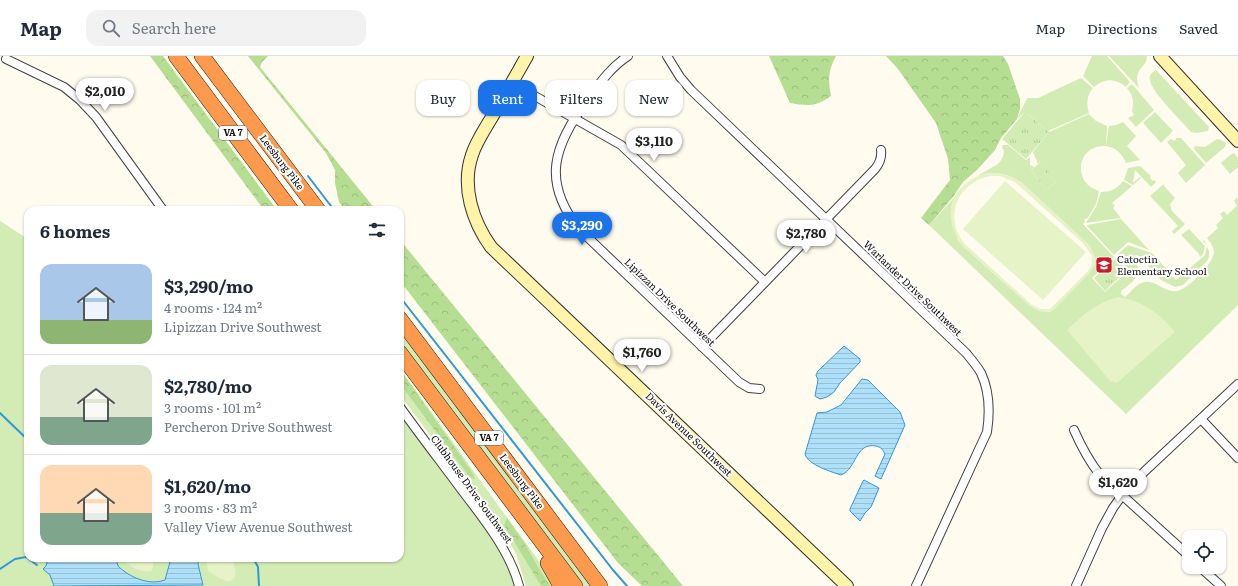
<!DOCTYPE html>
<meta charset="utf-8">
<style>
:root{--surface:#fff;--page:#f2f2f3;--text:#1f2937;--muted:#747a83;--line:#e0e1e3;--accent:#1a73e8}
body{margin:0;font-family:Literata,serif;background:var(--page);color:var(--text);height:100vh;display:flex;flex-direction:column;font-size:15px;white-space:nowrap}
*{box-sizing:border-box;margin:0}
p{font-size:13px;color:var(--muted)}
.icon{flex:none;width:22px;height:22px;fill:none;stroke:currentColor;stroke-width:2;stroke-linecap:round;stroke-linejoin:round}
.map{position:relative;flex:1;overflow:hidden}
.drawer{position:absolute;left:24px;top:150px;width:380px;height:356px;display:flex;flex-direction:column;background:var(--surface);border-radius:12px;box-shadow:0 1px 3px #0004}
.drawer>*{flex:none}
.top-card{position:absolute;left:416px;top:24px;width:380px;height:36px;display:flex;gap:8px}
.controls{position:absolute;left:1182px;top:474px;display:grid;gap:8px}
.controls a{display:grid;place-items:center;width:44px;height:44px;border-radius:8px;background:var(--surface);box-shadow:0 1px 3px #0004;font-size:20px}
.price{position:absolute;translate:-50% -34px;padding:0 9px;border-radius:14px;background:#fff;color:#222;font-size:13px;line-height:26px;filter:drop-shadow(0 1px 2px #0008)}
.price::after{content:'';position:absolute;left:50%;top:24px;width:12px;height:9px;margin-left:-6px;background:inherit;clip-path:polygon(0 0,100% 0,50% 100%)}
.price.active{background:var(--accent);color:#fff}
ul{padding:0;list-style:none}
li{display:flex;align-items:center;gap:12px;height:100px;padding:0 16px}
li+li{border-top:1px solid var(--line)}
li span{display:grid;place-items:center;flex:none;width:112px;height:80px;border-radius:12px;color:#555}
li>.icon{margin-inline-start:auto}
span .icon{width:48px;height:48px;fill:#fffc;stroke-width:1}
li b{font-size:17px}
h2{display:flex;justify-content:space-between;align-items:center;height:48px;padding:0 16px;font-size:17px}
.pill{padding:0 14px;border-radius:12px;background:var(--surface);box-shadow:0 1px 3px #0004;font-size:14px;line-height:36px}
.pill.active{background:var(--accent);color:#fff}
header{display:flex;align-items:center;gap:24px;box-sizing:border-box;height:56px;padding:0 20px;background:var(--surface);border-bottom:1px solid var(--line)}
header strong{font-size:19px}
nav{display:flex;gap:22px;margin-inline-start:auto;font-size:14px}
.search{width:280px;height:36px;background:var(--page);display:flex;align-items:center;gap:10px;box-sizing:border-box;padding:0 14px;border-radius:12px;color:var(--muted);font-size:15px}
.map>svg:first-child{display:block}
.grass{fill:#d3ecb5}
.forest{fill:url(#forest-crowns)}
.park{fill:url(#park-tufts)}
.pitch{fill:#e5f3c7;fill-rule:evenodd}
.water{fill:url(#water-rules);stroke:#3198d6}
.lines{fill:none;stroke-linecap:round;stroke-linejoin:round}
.stream{stroke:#3198d6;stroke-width:2}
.street-casing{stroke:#404040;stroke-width:10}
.secondary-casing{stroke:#2f2f2f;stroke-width:14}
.highway-casing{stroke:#1e1e1e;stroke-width:16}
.street{stroke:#fff;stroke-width:8}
.secondary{stroke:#fff4a9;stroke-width:12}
.highway{stroke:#fe9a4d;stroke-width:15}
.labels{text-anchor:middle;stroke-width:4;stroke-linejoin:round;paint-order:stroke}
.shield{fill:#fff;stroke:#565656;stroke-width:1}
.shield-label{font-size:9px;font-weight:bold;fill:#0d0d0d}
.street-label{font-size:10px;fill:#0d0d0d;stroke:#fff}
.poi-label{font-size:10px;fill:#0d0d0d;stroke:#fff;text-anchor:start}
</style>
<header>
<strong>Map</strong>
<div class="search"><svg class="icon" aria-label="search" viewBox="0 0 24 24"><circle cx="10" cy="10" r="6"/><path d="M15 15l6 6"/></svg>Search here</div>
<nav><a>Map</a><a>Directions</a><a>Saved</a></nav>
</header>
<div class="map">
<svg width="1238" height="530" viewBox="0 0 1238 530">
<defs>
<pattern id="forest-crowns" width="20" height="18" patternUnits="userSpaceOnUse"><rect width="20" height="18" fill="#b6de93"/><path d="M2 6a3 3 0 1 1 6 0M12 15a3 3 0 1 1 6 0" fill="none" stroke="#9bbd7e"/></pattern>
<pattern id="park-tufts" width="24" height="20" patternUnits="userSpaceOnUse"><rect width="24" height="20" fill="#d3ecb5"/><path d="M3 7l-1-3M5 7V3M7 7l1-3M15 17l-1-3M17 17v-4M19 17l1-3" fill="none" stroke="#b4c99a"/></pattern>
<pattern id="water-rules" width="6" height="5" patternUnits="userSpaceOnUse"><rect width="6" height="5" fill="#afe0fa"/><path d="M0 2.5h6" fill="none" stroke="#95bfd5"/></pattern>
</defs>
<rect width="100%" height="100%" fill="#fffbee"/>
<g class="grass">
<path d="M 1092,0 L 1107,0 L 1130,26 L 1126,31 C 1116,22 1104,22 1094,31 L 1083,20 Z"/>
<path d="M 1109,0 L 1147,0 C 1147,13 1132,11 1139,32 Z"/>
<path d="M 1156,14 L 1209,71 L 1208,75 L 1197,77 L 1191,76 C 1182,65 1151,36 1150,24 C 1149,19 1152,16 1156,14 Z"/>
<path d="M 1081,22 L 1093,32 C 1087,39 1086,47 1089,57 L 1048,75 L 1025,56 L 1017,63 L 1027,42 L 1038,42 Z"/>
<path d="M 1132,28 L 1154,54 L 1136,71 L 1128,62 L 1134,59 L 1132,55 C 1134,46 1133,39 1127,32 Z"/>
<path d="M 1155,56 L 1173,75 L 1161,87 L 1143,67 Z"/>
<path d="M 1089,58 L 1096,65 L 1107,70 L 1106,90 C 1077,88 1071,127 1099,135 L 1096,148 L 1087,163 L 1086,162 L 1084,164 L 1085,166 L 1083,168 L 1114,201 L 1092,222 L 1105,236 L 1129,214 L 1116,200 L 1128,189 L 1152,197 L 1176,224 L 1205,199 L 1207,190 L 1203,185 L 1204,184 L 1209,195 L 1209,201 L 1207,205 L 1183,229 L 1175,231 L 1161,224 L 1139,200 L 1136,199 L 1133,200 C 1133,204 1135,206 1137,209 C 1142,220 1129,229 1121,235 L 1121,238 L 1125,241 C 1131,236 1137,227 1145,226 C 1156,224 1165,237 1177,235 C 1188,233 1214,207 1214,196 C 1214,191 1210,186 1207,182 L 1218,172 L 1216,169 L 1223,162 L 1220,158 L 1224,155 L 1227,159 L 1237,150 L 1234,145 L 1236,142 L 1238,143 L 1238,249 L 1126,358 L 929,169 L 953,143 L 959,134 L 960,135 L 953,145 L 951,155 L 958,184 L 965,192 L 1029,249 L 1039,255 L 1050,256 L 1089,217 L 1095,208 L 1090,190 L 1022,127 C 1008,117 995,115 978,120 C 989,111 1004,110 1004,94 L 1002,92 L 1003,89 L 1008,89 L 1026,104 L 1030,101 L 1030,109 L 1034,111 L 1031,114 L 1046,134 L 1056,126 L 1040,106 L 1038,108 L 1033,96 L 1049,76 Z"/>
<path d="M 1123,66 L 1136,80 L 1127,90 L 1140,104 L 1126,107 C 1122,97 1116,92 1106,90 L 1109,70 L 1116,69 Z"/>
<path d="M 1176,82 L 1181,82 L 1205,109 L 1186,127 L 1178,117 L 1186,109 L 1167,86 L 1171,83 L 1175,85 Z"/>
<path d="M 1217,83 L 1221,84 L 1226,87 L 1225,91 L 1206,107 L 1194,93 L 1195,90 L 1205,91 Z"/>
<path d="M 1234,97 L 1238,102 L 1238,111 L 1230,118 L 1221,107 L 1230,99 Z"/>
<path d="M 1140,110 L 1151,120 L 1150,122 L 1153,125 L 1154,124 L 1156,126 L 1151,131 L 1135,114 L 1133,127 L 1140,121 L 1141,122 L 1133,129 L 1124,124 L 1128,112 Z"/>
<path d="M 1123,125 L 1132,130 L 1112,147 L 1115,150 L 1113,152 L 1121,162 L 1086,167 L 1096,151 L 1101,136 C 1110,136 1117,133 1123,125 Z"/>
<path d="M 1164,128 L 1164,130 L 1175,142 L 1170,148 L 1172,155 L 1185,168 L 1174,178 L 1172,175 L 1178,170 L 1150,140 Z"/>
<path d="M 1121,163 L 1149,194 L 1128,186 L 1114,199 L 1087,170 L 1087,169 Z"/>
<path d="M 0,165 L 28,183 L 28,502 L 400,502 L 400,355 L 504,494 L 518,530 L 0,530 Z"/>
<path d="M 1189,173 L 1205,190 L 1203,198 L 1200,201 L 1199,198 L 1181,179 Z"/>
<path d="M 400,271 L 596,530 L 580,530 L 400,289 Z"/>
<path d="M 400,313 C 433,357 463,401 495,445 C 515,473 537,500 555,530 L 526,530 L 516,498 L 509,485 L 400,339 Z"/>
</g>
<g class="forest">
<path d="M 150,0 L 163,0 L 277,154 L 264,154 Z"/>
<path d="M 248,0 L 268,0 L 262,6 L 260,11 L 376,154 L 345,154 L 339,146 L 335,127 L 335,114 L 326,97 Z"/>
<path d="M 769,0 L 836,0 C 828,15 828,23 831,40 C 816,51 807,50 790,47 Z"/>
<path d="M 886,0 L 1003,0 L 1008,8 L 1020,43 L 1020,53 L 1017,63 L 1001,82 L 995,94 L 977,114 L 963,126 L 953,141 L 929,169 L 921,162 L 950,124 L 948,103 L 936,67 L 898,13 Z"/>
<path d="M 400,184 L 683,530 L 642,530 L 618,507 L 400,225 Z"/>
<path d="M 400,313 L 474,419 L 475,424 L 468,419 L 400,328 Z"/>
<path d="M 507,462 L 524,486 L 538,511 L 550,530 L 541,530 L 504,469 Z"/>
</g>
<g class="park">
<path d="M 1025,56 L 1049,76 L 1026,103 L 1002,83 Z"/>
<path d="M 1041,106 L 1056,126 L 1046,134 L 1031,114 Z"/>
<path d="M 1116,202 L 1127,214 L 1105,235 L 1094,222 Z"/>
</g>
<g class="pitch">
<path d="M 987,117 C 1001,117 1011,119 1022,127 L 1083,183 L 1090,190 L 1096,203 L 1095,208 L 1089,217 L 1054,254 C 1044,259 1037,254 1029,249 L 965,192 C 939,163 950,127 987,117 ZM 990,120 L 1000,120 L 1015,126 L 1083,187 L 1092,200 L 1091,210 L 1088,215 L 1050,253 L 1040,253 L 1032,249 L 967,190 C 942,164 956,127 990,120 Z"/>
<path d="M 1005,125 L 1086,196 L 1043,244 L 963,173 Z"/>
<path d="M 1118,241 C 1143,245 1159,257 1175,276 L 1117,327 L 1110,325 L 1067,274 C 1084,258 1096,247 1118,241 Z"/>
<path d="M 122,502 L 153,502 L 153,511 L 151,515 C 142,518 126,509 122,502 Z"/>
<path d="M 210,502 L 231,502 C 235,509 241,527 226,525 C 220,523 213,518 208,515 L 207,507 Z"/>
</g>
<g class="water">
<path d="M 844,290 L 860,303 L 860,306 L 840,327 L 834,336 L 827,341 L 820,343 L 815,340 L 818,324 L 816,319 L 818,315 Z"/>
<path d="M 862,323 L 868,324 L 900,356 L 905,369 L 881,423 L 875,420 L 885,398 C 883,394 881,391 876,390 C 855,386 857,413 841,419 C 832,416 808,409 805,398 L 817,357 L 827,356 L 841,349 Z"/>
<path d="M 864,424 L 879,432 L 871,451 L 865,457 L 860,465 L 850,455 L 850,453 L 863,425 Z"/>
<path d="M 48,502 L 116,502 L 118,510 C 129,521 149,530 165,524 L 170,506 L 168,502 L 199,502 L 198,508 L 203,529 L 54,530 L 50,519 L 43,513 L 46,510 Z"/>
</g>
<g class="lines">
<g class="stream">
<path d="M 308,120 L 334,154"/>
<path d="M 400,241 L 613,514 L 627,530"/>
<path d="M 0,357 L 28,384"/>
<path d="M 253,502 L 258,511 L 259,530"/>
<path d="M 0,513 L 15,503 L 26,501 L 37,509"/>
</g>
<g class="street-casing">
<g id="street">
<path d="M 628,0 C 611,11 599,28 587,44 C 554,90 541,125 579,173 L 739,326 L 749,332 L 760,333"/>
<path d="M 667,0 L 680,21 L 691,34 L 966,297 C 971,303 977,310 981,317 C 990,336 990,356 987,376 L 916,530"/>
<path d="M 6,3 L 64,31 L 80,44 L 96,61 L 163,154"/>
<path d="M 512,27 L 621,89 L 765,226"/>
<path d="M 702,291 L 875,113 C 880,107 882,102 881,94"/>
<path d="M 400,351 C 420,379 441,406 461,433 C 483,462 510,495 519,530"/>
<path d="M 1201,363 L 1238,402"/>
<path d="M 1074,374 C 1081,390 1089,405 1100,419 L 1189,500"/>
<path d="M 1200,511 L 1221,530"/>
<path d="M 1076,530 L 1102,472 L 1113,452 L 1123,438 L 1145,415 L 1238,328"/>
</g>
</g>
<g class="secondary-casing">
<g id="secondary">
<path d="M 527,0 C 515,21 504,41 492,61 C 485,73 476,86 472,99 C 461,131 473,166 491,191 L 847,530"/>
<path d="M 1160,0 L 1238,85"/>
</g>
</g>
<g class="highway-casing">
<g id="highway">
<path d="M 176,0 L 291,154"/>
<path d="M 202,0 L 318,154"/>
<path d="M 400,263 L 600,530"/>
<path d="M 400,297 L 575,530"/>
<path d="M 548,507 L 561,530"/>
</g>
</g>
<use href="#street" class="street"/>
<use href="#secondary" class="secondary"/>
<use href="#highway" class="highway"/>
</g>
<defs>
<g id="school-square" transform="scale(0.9)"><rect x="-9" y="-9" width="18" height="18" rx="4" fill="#c71c28" stroke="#fff"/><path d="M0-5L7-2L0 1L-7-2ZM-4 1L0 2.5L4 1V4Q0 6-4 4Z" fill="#fff"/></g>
</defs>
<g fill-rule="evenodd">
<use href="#school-square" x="1104" y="209"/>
</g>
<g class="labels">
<g class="shield">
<rect x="219" y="70" width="28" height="14" rx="3"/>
<rect x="475" y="375" width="28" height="14" rx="3"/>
</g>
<g class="shield-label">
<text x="233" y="80">VA 7</text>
<text x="489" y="385">VA 7</text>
</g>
<g class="street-label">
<text transform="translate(282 106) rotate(53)" y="4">Leesburg Pike</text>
<text transform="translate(913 232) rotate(44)" y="4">Warlander Drive Southwest</text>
<text transform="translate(670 246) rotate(44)" y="4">Lipizzan Drive Southwest</text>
<text transform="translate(689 378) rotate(44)" y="4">Davis Avenue Southwest</text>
<text transform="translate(522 425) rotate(53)" y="4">Leesburg Pike</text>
<text transform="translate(472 433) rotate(54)" y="4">Clubhouse Drive Southwest</text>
</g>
<g class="poi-label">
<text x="1117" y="207">Catoctin<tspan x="1117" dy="12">Elementary School</tspan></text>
</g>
</g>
</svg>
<div class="controls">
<a><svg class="icon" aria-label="locate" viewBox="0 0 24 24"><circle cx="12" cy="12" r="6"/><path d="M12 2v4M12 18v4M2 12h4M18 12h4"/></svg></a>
</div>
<b class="price" style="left:105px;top:56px">$2,010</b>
<b class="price" style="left:654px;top:106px">$3,110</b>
<b class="price active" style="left:582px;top:190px">$3,290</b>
<b class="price" style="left:806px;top:198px">$2,780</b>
<b class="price" style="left:642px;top:317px">$1,760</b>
<b class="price" style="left:1118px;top:447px">$1,620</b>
<div class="top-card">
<a class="pill">Buy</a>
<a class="pill active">Rent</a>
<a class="pill">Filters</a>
<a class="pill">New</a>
</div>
<section class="drawer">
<h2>6 homes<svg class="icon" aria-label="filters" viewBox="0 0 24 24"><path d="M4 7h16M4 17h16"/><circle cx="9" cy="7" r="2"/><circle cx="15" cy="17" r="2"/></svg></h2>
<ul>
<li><span style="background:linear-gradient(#a9c7e8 70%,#8fb573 0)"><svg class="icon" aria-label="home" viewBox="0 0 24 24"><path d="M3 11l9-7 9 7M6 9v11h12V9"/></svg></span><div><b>$3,290/mo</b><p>4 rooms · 124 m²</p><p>Lipizzan Drive Southwest</p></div></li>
<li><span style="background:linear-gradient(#dfe7d0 65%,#7fa58c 0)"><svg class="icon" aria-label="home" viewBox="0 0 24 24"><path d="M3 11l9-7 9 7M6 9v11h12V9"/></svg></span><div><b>$2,780/mo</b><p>3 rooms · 101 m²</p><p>Percheron Drive Southwest</p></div></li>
<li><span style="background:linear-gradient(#ffd9b3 60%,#7fa58c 0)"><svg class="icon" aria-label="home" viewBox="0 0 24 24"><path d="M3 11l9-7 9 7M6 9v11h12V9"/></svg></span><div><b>$1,620/mo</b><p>3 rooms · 83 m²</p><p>Valley View Avenue Southwest</p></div></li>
</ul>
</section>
</div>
